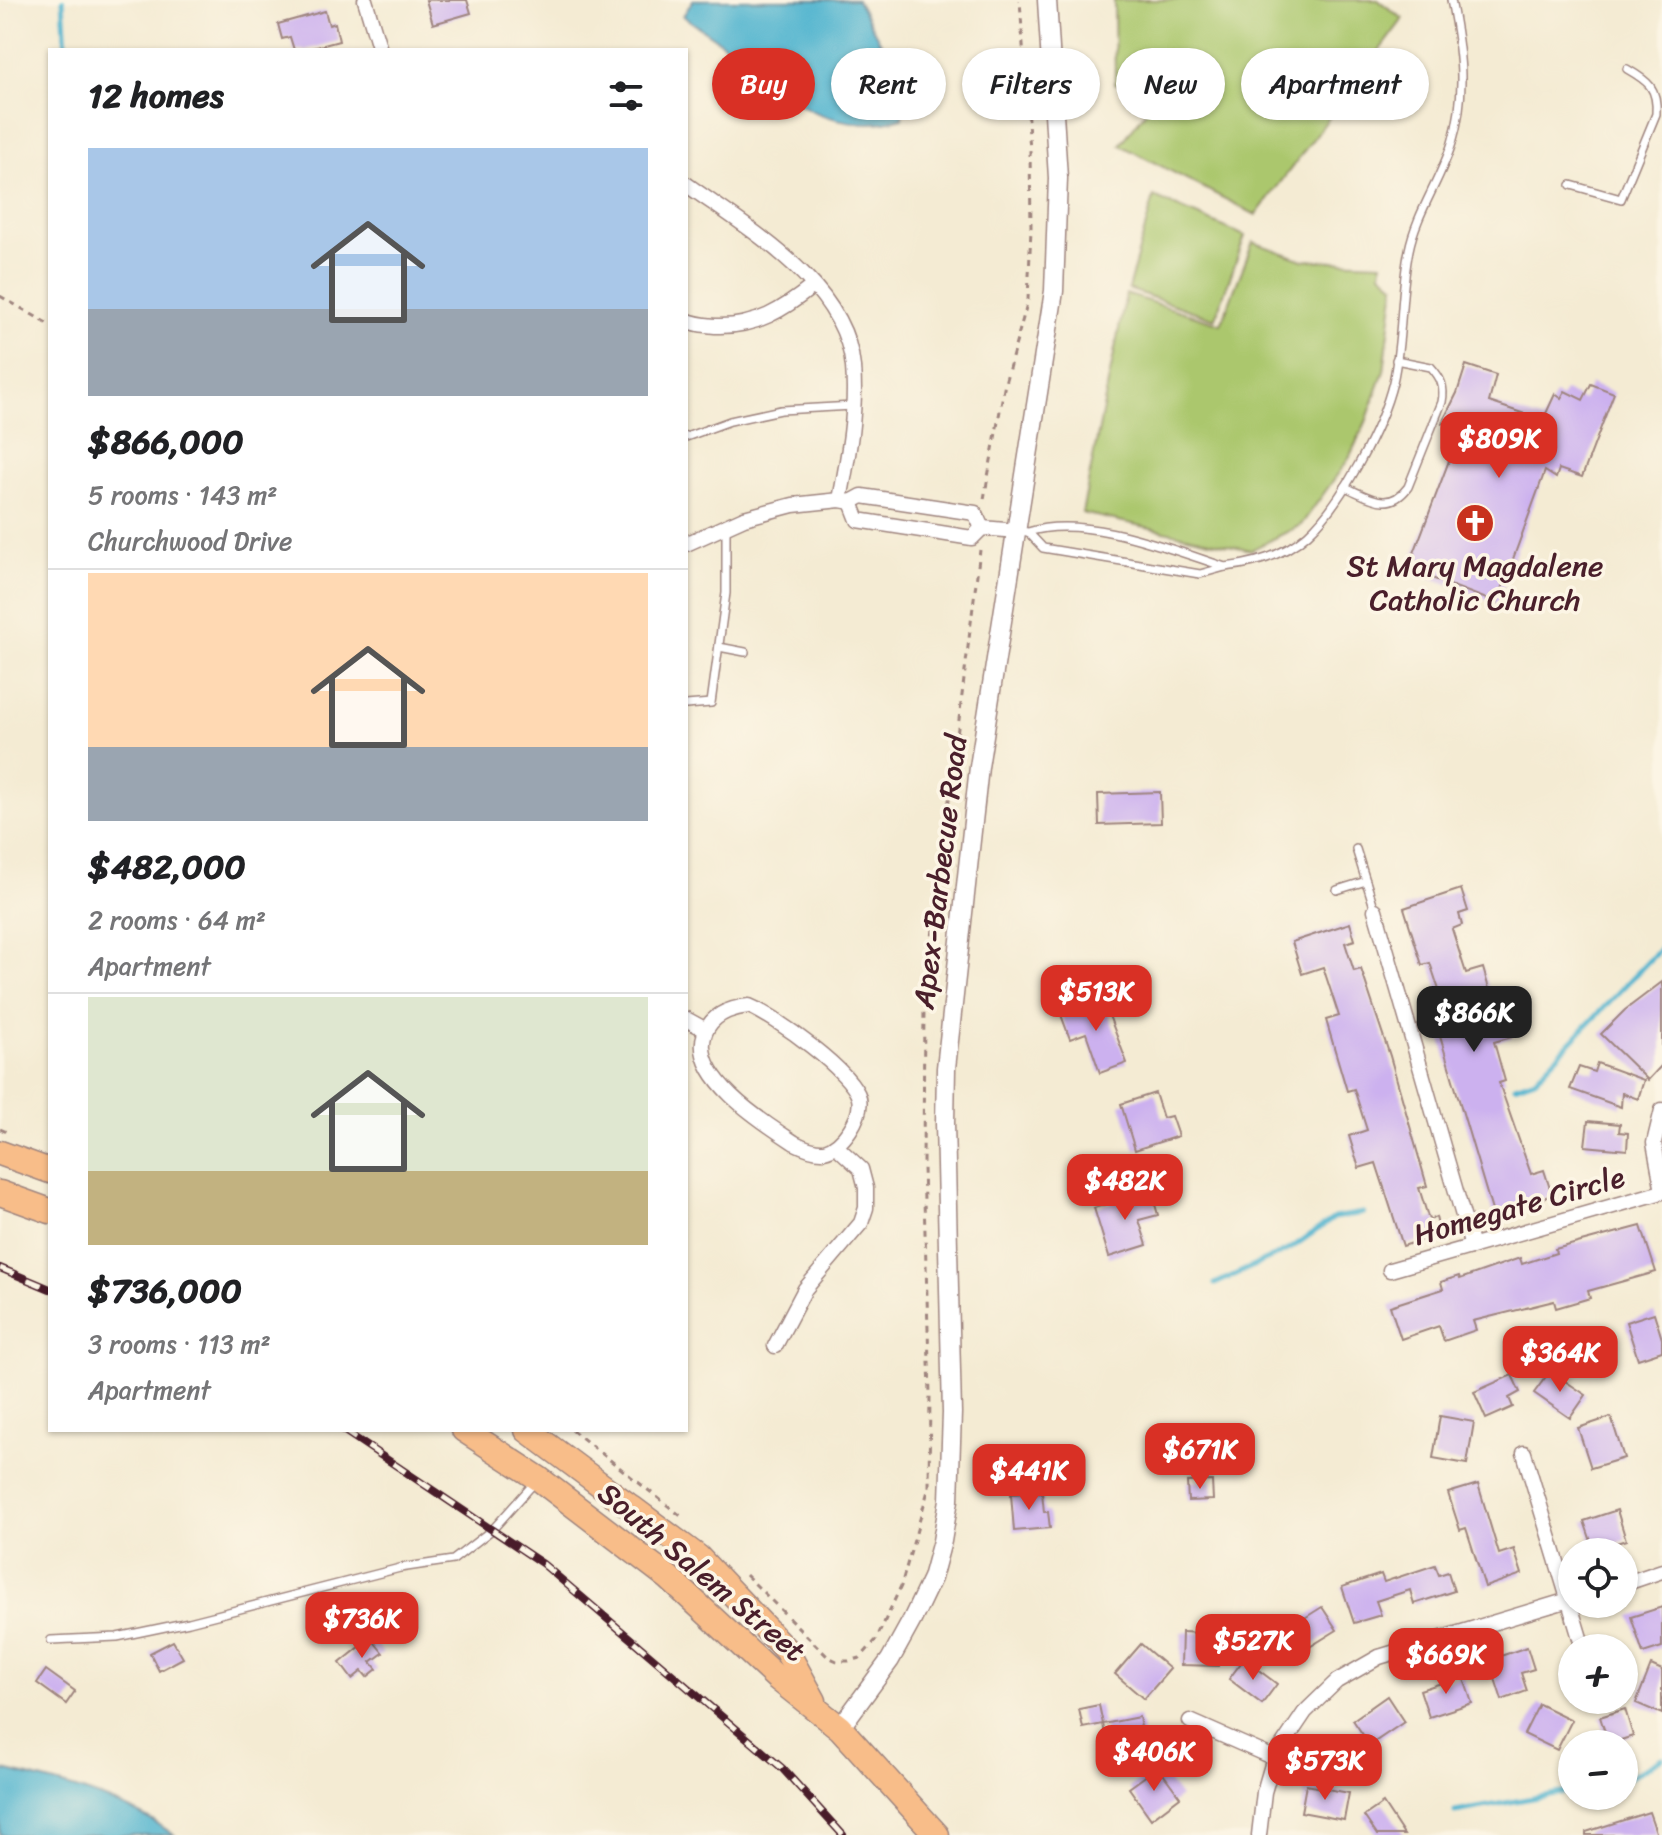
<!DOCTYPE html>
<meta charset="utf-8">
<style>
:root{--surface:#fff;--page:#f6f6f6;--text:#202124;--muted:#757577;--line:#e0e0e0;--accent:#d93025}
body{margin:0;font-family:Sriracha,sans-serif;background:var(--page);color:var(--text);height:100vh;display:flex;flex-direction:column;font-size:30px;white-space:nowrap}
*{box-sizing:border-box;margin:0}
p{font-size:26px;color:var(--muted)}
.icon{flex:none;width:44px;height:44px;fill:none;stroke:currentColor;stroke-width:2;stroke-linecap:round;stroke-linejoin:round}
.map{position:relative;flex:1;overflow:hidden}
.panel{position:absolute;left:48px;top:48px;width:640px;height:1384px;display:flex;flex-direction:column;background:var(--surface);border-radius:0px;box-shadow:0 2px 6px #0004}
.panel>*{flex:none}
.hud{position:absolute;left:712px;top:48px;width:760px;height:72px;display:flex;gap:16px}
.buttons{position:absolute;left:1558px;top:1538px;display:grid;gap:16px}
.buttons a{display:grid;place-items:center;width:80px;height:80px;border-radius:50%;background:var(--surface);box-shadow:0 2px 6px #0004;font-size:40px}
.price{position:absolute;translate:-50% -68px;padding:0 18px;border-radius:16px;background:var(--accent);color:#fff;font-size:26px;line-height:52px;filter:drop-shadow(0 2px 4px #0008)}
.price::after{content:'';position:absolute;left:50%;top:48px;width:24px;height:18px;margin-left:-12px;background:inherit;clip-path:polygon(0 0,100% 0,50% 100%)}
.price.current{background:#222;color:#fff}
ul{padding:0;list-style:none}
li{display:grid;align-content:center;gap:16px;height:424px;padding:0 40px}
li+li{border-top:2px solid var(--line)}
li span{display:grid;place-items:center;height:248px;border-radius:0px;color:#555}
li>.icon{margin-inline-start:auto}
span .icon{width:144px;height:144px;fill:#fffc;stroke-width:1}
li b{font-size:34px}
h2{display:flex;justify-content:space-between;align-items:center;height:96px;padding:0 40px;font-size:34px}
.pill{padding:0 28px;border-radius:36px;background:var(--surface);box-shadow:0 2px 6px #0004;font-size:28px;line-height:72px}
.pill.current{background:var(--accent);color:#fff}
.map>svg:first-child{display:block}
.green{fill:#abc76d;stroke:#7a734c;stroke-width:2}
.water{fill:#50b4cf;stroke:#4d6a7d;stroke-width:2}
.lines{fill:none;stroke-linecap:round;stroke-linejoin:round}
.stream{stroke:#50b4cf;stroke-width:5}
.building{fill:#ccb1ef}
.service-casing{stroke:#9f857f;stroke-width:10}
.minor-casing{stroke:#9f857f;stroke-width:17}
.tertiary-casing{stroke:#9f857f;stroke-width:21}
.primary-casing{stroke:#9f857f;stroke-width:27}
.path{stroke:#9f857f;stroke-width:3;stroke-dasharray:6 6;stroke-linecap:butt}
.service{stroke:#fff;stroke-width:7}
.minor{stroke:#fff;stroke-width:14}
.tertiary{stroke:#fff;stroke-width:18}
.primary{stroke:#f8bd89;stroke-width:24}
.rail-casing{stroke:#4a1f2b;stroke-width:8}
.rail{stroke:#fcf5e5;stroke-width:5;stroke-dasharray:15;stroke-linecap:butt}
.labels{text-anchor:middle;stroke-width:7;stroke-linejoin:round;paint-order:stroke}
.poi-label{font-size:30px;fill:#4a1f2b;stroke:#fcf5e5}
.street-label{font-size:30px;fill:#4a1f2b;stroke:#fcf5e5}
</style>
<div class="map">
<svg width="1662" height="1835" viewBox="0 0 1662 1835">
<rect width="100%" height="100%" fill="#fcf5e5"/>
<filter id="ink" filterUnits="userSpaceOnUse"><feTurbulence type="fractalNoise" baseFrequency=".0125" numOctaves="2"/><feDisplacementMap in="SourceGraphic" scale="16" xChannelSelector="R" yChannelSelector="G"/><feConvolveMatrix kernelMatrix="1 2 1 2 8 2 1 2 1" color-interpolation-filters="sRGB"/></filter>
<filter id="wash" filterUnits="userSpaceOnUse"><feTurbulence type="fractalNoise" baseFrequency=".006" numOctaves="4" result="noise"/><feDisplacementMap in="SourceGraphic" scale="32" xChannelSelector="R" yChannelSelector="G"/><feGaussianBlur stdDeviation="1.8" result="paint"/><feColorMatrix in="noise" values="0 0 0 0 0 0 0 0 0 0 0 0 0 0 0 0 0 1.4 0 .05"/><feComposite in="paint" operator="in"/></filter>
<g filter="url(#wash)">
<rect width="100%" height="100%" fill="#f4ebd3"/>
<g class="green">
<path d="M 1114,0 L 1378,0 L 1403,19 L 1256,215 L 1120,145 L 1166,85 L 1115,84 Z"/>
<path d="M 1154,197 L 1245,236 L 1215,319 L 1128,289 Z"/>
<path d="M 1253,242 L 1303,260 L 1382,263 L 1381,273 L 1395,285 L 1384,371 L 1366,422 L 1348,460 L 1301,525 L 1251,550 L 1082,513 L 1126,294 L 1221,324 Z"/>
</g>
<g class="water">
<path d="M 693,0 L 857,0 L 905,87 L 902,118 C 870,128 830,122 801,105 C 787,96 777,82 764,73 C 738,53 710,35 683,16 Z"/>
<path d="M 0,1769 C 58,1783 125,1799 174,1835 L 0,1835 Z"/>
</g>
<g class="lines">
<g class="stream">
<path d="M 63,0 L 66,50"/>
<path d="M 1515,1086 L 1535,1079 L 1662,947"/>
<path d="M 1215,1284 L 1290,1249 L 1334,1218 L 1363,1213"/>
<path d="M 1624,1781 L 1662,1758"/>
<path d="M 1455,1812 L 1572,1791"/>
</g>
</g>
<g id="blocks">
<g class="building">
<path d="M 426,0 L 467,0 L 471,13 L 433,24 Z"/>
<path d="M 325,11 L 329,25 L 335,23 L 339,41 L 305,50 L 294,50 L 290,37 L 282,39 L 278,24 Z"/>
<path d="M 1466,365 L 1496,375 L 1489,402 L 1543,420 L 1555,394 L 1561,398 L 1565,391 L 1583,400 L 1591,384 L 1614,393 L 1582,477 L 1559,469 L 1556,478 L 1545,471 L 1497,603 L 1408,569 L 1453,450 L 1445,446 L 1452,427 L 1442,423 L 1457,393 Z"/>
<path d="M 1160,792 L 1161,823 L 1099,825 L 1098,794 Z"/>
<path d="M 1461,889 L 1468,911 L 1459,914 L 1462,925 L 1452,929 L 1466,973 L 1483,968 L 1494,1006 L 1496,1005 L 1499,1016 L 1505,1014 L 1512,1037 L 1494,1042 L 1505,1081 L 1499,1083 L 1531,1174 L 1544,1170 L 1552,1195 L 1493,1214 L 1428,996 L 1440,993 L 1430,963 L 1422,965 L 1404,908 Z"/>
<path d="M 1350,923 L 1355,940 L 1345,943 L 1354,971 L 1361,969 L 1390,1056 L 1427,1186 L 1419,1188 L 1429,1220 L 1436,1217 L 1440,1234 L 1403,1246 L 1376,1163 L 1359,1168 L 1349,1136 L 1367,1130 L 1354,1089 L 1347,1091 L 1326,1020 L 1339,1016 L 1323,967 L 1302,974 L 1292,942 Z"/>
<path d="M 1662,982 L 1662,1065 L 1648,1080 L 1601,1034 L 1625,1010 Z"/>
<path d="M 1102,997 L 1127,1063 L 1100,1073 L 1086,1033 L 1070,1039 L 1060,1012 Z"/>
<path d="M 1597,1063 L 1644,1080 L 1638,1099 L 1622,1093 L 1621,1107 L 1570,1089 L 1579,1067 L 1594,1072 Z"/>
<path d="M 1155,1093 L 1163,1118 L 1171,1116 L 1178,1136 L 1135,1150 L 1121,1104 Z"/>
<path d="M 1588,1121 L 1620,1124 L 1619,1132 L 1628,1133 L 1627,1150 L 1585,1146 Z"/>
<path d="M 1151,1190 L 1158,1215 L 1139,1220 L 1147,1245 L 1109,1257 L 1094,1208 Z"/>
<path d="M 1641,1226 L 1656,1272 L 1588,1291 L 1590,1298 L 1556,1308 L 1554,1301 L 1473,1321 L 1476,1330 L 1444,1341 L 1439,1326 L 1401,1339 L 1390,1306 L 1443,1289 L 1441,1282 L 1459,1276 L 1460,1279 L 1520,1258 L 1522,1264 L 1556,1253 L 1555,1249 Z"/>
<path d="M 1654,1313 L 1662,1339 L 1662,1351 L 1638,1359 L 1626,1322 Z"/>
<path d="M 1550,1371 L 1586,1395 L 1570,1418 L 1534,1393 Z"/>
<path d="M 1512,1375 L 1520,1392 L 1509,1398 L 1513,1407 L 1486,1419 L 1474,1392 Z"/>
<path d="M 1440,1416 L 1474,1422 L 1467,1464 L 1433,1458 Z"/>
<path d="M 1611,1417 L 1624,1458 L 1591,1468 L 1578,1428 Z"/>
<path d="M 1212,1481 L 1213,1500 L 1188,1501 L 1187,1482 Z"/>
<path d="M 1478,1484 L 1499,1554 L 1514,1549 L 1522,1574 L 1485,1587 L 1466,1528 L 1460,1530 L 1448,1493 Z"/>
<path d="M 1042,1492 L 1044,1512 L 1048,1512 L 1050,1528 L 1014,1531 L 1011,1494 Z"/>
<path d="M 1617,1510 L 1626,1540 L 1594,1550 L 1584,1521 Z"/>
<path d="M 1435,1565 L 1439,1575 L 1448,1572 L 1454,1591 L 1414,1604 L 1410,1590 L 1376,1601 L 1381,1615 L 1354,1623 L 1342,1587 L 1381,1574 L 1384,1582 Z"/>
<path d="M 1322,1607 L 1337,1630 L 1298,1654 L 1284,1631 Z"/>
<path d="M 1662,1607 L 1662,1647 L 1643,1653 L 1631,1617 Z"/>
<path d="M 1182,1632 L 1219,1634 L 1218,1666 L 1181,1665 Z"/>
<path d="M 371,1638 L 383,1653 L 371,1662 L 377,1669 L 367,1677 L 362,1671 L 352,1679 L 340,1663 Z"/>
<path d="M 173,1641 L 183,1658 L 159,1671 L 150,1653 Z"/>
<path d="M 1141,1644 L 1170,1669 L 1144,1699 L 1115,1674 Z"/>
<path d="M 1527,1647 L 1534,1669 L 1521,1673 L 1527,1691 L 1502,1700 L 1489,1660 Z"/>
<path d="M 1244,1659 L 1277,1684 L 1262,1704 L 1229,1679 Z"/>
<path d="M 1651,1665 L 1662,1670 L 1662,1714 L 1636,1703 Z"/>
<path d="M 46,1670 L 75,1691 L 66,1704 L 37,1683 Z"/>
<path d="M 1463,1676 L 1472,1703 L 1429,1717 L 1420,1690 Z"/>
<path d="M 1387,1696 L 1404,1722 L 1370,1745 L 1353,1720 Z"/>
<path d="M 1539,1704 L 1572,1720 L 1557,1750 L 1524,1734 Z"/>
<path d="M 1099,1705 L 1103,1724 L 1083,1728 L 1079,1709 Z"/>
<path d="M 1625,1709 L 1633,1736 L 1609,1744 L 1600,1717 Z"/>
<path d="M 1139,1717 L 1147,1756 L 1111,1763 L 1103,1724 Z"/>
<path d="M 1158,1767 L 1180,1797 L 1151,1819 L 1129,1788 Z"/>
<path d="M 1306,1785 L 1349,1793 L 1344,1820 L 1301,1812 Z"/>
<path d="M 1383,1803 L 1404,1835 L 1377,1835 L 1364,1816 Z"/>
<path d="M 1649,1812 L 1657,1835 L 1586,1835 L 1586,1832 Z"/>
</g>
</g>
</g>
<g filter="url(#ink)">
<use href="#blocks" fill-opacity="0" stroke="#9f857f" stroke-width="2"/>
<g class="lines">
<g class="service-casing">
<g id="service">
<path d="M 1571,185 L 1621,199 L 1656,114 C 1658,88 1648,81 1627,69"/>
<path d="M 686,437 L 730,421 L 781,410 L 853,406"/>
<path d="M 1345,487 C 1369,497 1389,513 1408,487 L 1442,402 C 1445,387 1441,378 1431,367 L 1396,360"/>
<path d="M 1019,531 L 1028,532 L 1043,548 L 1200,574 L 1225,567 C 1170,549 1085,514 1028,532"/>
<path d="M 1225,567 C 1255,564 1285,555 1308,534 C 1342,503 1382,427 1393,382 C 1403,339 1400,293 1409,250 C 1416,214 1441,179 1452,143 C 1467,93 1461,50 1451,0"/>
<path d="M 719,647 L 745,652"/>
<path d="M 686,705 L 711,703 L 726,593 L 726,528"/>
<path d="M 1356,849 L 1375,910"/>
<path d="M 1337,890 L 1366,881"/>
<path d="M 51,1640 L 117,1637 L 189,1622 L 400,1568 L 453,1560 L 493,1529 L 537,1480"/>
</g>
</g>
<g class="minor-casing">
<g id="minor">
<path d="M 365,0 L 380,50"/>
<path d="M 686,184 C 748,229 845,283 853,367 C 857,411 848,457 840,500 L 851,502"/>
<path d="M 686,320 C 697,325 705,325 717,326 C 756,327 783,310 813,286"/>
<path d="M 851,502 L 858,520 L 972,538 L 982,528"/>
<path d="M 851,502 L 862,496 L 975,513 L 982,528"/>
<path d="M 982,528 L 1017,531"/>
<path d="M 686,544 L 744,518 L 793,505 L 840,500"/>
<path d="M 1375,910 L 1472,1247"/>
<path d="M 749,1006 C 774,1016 853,1072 859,1098 C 863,1117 842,1147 824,1151 C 814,1152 803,1147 795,1143 C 764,1123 689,1076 705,1033 C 712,1014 731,1008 749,1006 Z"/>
<path d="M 686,1019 L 706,1030"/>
<path d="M 1662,1110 L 1654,1143 L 1662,1186"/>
<path d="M 1390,1270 L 1662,1192"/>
<path d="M 775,1346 L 805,1289 L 861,1223 L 866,1208 L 866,1188 L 861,1169 L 836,1146"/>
<path d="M 1524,1453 L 1583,1648"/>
<path d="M 1624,1584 L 1662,1571"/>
<path d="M 1190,1721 L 1274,1758"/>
<path d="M 1259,1835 L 1264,1792 L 1274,1758 L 1305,1712 L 1337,1681 L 1379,1657 L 1572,1599"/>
</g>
</g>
<g class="tertiary-casing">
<path id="tertiary" d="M 840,1728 L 890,1660 L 912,1620 L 932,1578 L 942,1541 L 949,1500 L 952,1413 L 945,1123 L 946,1068 L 979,767 L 1054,291 L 1058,178 L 1047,0"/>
</g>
<g class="primary-casing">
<g id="primary">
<path d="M 0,1153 L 50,1171"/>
<path d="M 0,1193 L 50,1211"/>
<path d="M 464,1430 L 538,1478 L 669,1578 L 777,1678 L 840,1728 L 937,1835"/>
<path d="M 527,1430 L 698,1557 L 786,1650 L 814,1701"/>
</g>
</g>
<g class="path">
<path d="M 0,296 L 50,325"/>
<path d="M 984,499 L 1005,383 L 1028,300 L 1031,228 L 1030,151 L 1020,0"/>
<path d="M 0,1129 L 9,1133"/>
<path d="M 572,1430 L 681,1516"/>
<path d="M 746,1575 L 828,1657 L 837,1661 L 849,1661 L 860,1658 L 876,1640 L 901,1586 L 929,1487 L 930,1394 L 923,1168 L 924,1002 L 980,550"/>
</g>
<use href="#service" class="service"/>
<use href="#minor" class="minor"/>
<use href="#tertiary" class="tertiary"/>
<use href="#primary" class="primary"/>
<g class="rail-casing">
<g id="rail">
<path d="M 0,1268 L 50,1289"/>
<path d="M 343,1430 L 543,1564 L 782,1768 L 843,1835"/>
</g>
</g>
<use href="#rail" class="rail"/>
</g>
</g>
<defs>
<g id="church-disc" transform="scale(2)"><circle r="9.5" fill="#c8321e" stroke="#fcf5e5"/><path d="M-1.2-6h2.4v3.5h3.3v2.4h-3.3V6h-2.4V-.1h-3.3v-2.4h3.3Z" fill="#fff"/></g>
</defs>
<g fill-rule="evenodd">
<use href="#church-disc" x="1475" y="523"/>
</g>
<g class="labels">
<g class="poi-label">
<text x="1475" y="576">St Mary Magdalene<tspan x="1475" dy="34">Catholic Church</tspan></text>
</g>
<g class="street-label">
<text transform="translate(940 872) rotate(-83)" y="10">Apex-Barbecue Road</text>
<text transform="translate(1519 1206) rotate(-16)" y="10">Homegate Circle</text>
<text transform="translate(702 1572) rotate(40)" y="10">South Salem Street</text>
</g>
</g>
</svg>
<div class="buttons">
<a><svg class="icon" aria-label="locate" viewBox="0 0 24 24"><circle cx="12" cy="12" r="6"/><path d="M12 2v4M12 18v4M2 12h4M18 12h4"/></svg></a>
<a>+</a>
<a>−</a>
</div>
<b class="price" style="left:1499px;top:480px">$809K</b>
<b class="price" style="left:1096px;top:1033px">$513K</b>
<b class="price current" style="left:1474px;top:1054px">$866K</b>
<b class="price" style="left:1125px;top:1222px">$482K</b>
<b class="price" style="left:1560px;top:1394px">$364K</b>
<b class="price" style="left:1200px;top:1491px">$671K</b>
<b class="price" style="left:1029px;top:1512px">$441K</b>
<b class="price" style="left:362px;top:1660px">$736K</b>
<b class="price" style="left:1253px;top:1682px">$527K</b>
<b class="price" style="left:1446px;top:1696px">$669K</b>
<b class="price" style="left:1154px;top:1793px">$406K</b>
<b class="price" style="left:1325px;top:1802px">$573K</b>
<div class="hud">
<a class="pill current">Buy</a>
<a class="pill">Rent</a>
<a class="pill">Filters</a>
<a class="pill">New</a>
<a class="pill">Apartment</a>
</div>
<section class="panel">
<h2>12 homes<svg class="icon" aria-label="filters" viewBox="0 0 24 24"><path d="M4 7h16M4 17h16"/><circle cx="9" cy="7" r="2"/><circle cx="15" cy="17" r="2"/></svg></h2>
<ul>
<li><span style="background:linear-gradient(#a9c7e8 65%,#9aa5b1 0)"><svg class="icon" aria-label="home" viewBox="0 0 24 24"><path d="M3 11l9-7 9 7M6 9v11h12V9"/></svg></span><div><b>$866,000</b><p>5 rooms · 143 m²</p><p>Churchwood Drive</p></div></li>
<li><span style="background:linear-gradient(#ffd9b3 70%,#9aa5b1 0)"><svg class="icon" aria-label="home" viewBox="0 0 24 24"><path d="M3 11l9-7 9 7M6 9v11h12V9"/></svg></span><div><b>$482,000</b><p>2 rooms · 64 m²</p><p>Apartment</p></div></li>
<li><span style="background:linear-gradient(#dfe7d0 70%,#c2b280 0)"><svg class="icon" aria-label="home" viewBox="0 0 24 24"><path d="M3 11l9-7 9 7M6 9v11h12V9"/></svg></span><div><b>$736,000</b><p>3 rooms · 113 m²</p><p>Apartment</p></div></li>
</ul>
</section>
</div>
